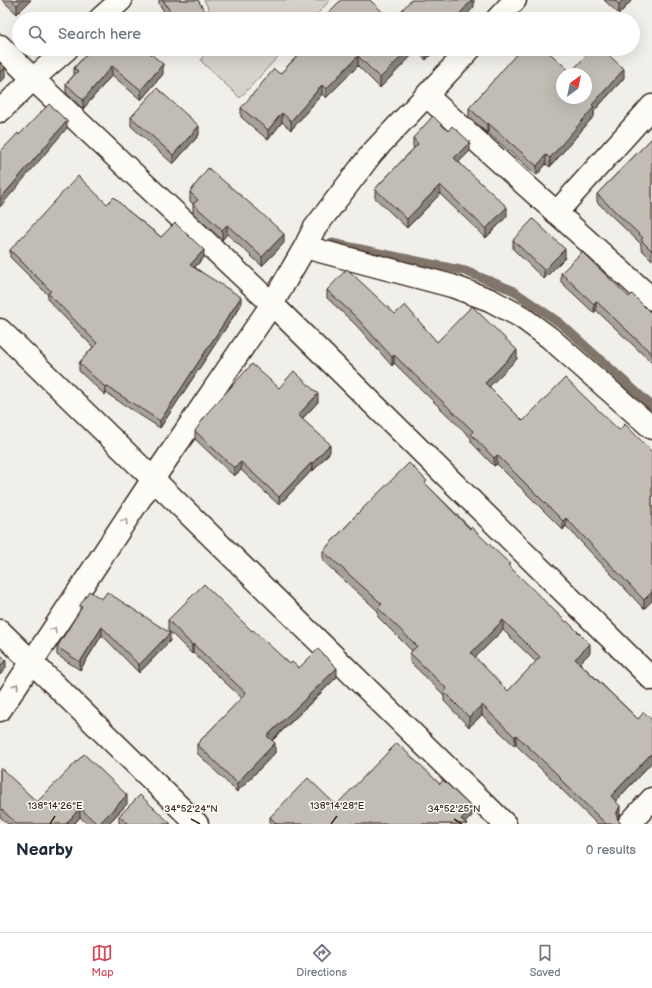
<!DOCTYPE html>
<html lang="en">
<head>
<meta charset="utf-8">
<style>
  body { margin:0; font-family:"Balsamiq Sans",sans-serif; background:#f6f6f7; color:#1f2937 }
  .compass { position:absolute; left:556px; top:68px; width:36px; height:36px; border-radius:50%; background:#fff; box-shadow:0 4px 16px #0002; rotate:33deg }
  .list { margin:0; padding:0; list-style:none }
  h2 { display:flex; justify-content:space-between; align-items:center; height:52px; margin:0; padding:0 16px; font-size:17px }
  h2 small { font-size:13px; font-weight:400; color:#747a83 }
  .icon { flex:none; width:22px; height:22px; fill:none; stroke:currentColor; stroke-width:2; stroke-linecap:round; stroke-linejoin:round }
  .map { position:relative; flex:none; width:652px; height:824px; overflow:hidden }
  .search { position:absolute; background:#fff; box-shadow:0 4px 16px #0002; left:12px; right:12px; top:12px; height:44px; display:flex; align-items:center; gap:10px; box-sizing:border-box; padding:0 14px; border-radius:22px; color:#747a83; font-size:15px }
  .sheet { height:108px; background:#fff }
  nav { display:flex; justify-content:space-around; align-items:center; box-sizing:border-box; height:56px; border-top:1px solid #e0e1e3; background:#fff; font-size:11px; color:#747a83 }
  nav a { display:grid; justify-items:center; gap:2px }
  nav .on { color:#d1495b }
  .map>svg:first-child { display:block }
</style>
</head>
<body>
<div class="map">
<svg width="652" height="824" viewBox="0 0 652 824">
  <rect width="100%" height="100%" fill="#f1efea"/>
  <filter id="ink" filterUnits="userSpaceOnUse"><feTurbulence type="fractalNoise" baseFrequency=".025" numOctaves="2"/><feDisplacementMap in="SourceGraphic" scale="8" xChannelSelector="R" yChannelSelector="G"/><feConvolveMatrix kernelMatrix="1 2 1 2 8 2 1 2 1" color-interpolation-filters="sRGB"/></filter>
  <g filter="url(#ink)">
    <path fill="#d7d2cc" stroke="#897e75" d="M204,0H330L313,19H214Z
      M206,49H285L240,98L201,61Z"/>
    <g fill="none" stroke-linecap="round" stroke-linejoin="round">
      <path stroke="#80746b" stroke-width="9" d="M332,243L465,271L512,290L560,323L652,406"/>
      <defs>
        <path id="minor" d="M100,19L121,0
          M497,19L515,0
          M0,46L33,79L272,304L652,679
          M427,96L652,299
          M0,111L33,79L67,49
          M556,213L652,106
          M305,247L452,286L490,300L520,316L550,338L652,428
          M0,330L153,479L505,824
          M0,631L197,824
          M0,710L153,479L272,304L305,247L314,229L372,153L470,49
          M629,824L652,799"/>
      </defs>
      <use href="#minor" stroke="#3b2a1e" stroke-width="25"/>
      <use href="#minor" stroke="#fdfcf7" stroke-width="22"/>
    </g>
    <path fill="#a6a29b" stroke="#3b2a1e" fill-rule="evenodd" d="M2,0H31L17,14Z
      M159,0H198L208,19H169L159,4Z
      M604,0H632L619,14Z
      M91,49L163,74L141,100L112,75L83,109L66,93V84L74,75V68Z
      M304,49H436L426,60L416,51L380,88L358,66L326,98L322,94L291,130L282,122L268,140L241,117V108L280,74Z
      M571,72L624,78L594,111V116L550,167L546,164L537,175L488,133H487L469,117V108Z
      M131,117L199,135L173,164L131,126Z
      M448,131L470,151L459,162L507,216L486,238L440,194L407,228L375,198V189L414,148L413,147V138Z
      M652,138V260L641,249V244L597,202V194Z
      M190,192L284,243L262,266L227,234L222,240L193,213V204L190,201Z
      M107,204L127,210L161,237L204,257L195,267L241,305L160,428L106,393L105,395L79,371V363L93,347L48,300V295L10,257V250Z
      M513,240L565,258L544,279L513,249Z
      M561,273L629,297L652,314V363L596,310L594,313L561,282Z
      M327,290L395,314L437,342L517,359L489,387L523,421L619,430L652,452V601L644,609L566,526L563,530L497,464L494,466L471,442V438L394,363L392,366L356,325L327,298Z
      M279,388L318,402L302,419L330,452L313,471L312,470L279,505L241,470L234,476L195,439V431Z
      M427,485L510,567L590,653L580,663L638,719L652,720V762L616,801L620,815L618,820L621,824H597L560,788V787L516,745L515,746L482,715L469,727L444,701V695L410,662V653L412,651L378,617V611L323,561V551L353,519V518ZM503,630L536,662L508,691L475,658Z
      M80,605L170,641L139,673L102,635L80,670L57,655V647L80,612Z
      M168,620L252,631L290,664L299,668L337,677L272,741L275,753L237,792L197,753V744L242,698L193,653L192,654L168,630Z
      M0,769L37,802L127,804L108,824H87L80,817L74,824H8L0,817Z
      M336,805L472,816L465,823L467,824H270V817Z
      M119,816L171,824H119Z"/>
    <path fill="#87847e" stroke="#3b2a1e" d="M22,0H31L17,14V5Z
      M472,0H474V7L463,19H455Z
      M623,0H632L619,14V4Z
      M208,16V19H203Z
      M409,49H416V51L380,88V78Z
      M427,49H436L426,60V51Z
      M358,56V66L326,98V89Z
      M163,64V74L141,100V90Z
      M112,66V75L83,109V100Z
      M5,68V78L0,82V72Z
      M624,69V78L594,111V116L550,167V158L592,105Z
      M322,85V94L291,130V121Z
      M282,113V122L268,140V130Z
      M67,121V128L0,207V199Z
      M488,123V133H487V124Z
      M199,126V135L173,164V155Z
      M470,142V151L454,167V158Z
      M546,155V164L537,175V166Z
      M440,185V194L407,228V219Z
      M507,207V216L486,238V229Z
      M227,225V234L222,240V230Z
      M284,234V243L262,266V257Z
      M565,249V258L544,279V270Z
      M204,250V257L190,272V265Z
      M241,297V305L160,428V421Z
      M596,301V310L594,313V304Z
      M517,350V359L485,391V383Z
      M394,355V363L392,366V357Z
      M106,386V393L105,395V387Z
      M318,394V402L298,423V415Z
      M330,444V452L313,471V463Z
      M497,455V464L494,466V458Z
      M241,462V470L234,476V468Z
      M312,462V470L279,505V497Z
      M566,518V526L563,530V521Z
      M652,592V601L644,609V600Z
      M503,620V630L471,662V653Z
      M102,627V635L80,670V662Z
      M170,633V641L139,673V665Z
      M193,644V653L192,654V645Z
      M590,644V653L575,668V659Z
      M6,660V668L0,675V666Z
      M337,668V677L267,745V736Z
      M482,705V715L469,727V717Z
      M516,735V745L515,746V737Z
      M275,743V753L237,792V783Z
      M652,753V762L611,806V796Z
      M127,795V804L108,824H99Z
      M620,806V815L617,822V812Z
      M80,808V817L74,824H66Z
      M472,808V816L464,824L461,819Z"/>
    <path fill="#c1bcb4" stroke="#3b2a1e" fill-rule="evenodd" d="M12,0H22L17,5Z
      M163,0H198L208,16L203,19H175Z
      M341,0H370L390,19H324L323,18Z
      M411,0H472L455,19H394Z
      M614,0H623L619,4Z
      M91,49H145L163,64L141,90L112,66L83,100L66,84L78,71L74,68Z
      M304,49H409L380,78L358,56L326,89L322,85L291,121L282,113L268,130L241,108L274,69L280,74Z
      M521,49H545L571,72L592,49H602L624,69L592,105L594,107L550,158L546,155L537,166L488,123L487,124L469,108ZM562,74H586V98H562Z
      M0,63L5,68L0,72Z
      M157,88L199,126L173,155L131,117Z
      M49,104L67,121L0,199V152L18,133L19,135Z
      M433,116L448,131L452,126L470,142L454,158L507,207L486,229L440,185L407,219L375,189L418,144L413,138Z
      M652,138V251L641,240L643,238L597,194Z
      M208,168L258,210L284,234L262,257L227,225L222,230L193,204L198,200L190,192Z
      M78,176L107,204L114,197L127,210L161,237L175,223L204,250L190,265L241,297L160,421L106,386L105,387L79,363L97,343L48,293L51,291L10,250Z
      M533,219L565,249L544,270L513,240Z
      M582,252L629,297L632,294L652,314V354L596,301L594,304L561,273Z
      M347,269L395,314L405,305L437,342L472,306L517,350L485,383L523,421L565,378L619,430L625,424L652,452V592L644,600L566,518L563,521L497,455L494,458L471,434L473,431L394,355L392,357L356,317L327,290Z
      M252,364L279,388L294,371L318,394L298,415L330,444L313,463L312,462L279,497L241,462L234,468L195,431L208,412Z
      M409,463L427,481L425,483L470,529L471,527L510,564L508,565L566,622L567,621L590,644L575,659L638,719L644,712L652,720V753L611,796L620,806L617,812V818L621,824H606L560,779L561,778L516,735L515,737L482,705L469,717L444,692L447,689L410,653L417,646L378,608L382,604L323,551L353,519V518ZM503,620L540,657L508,691L471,653Z
      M204,584L252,631L253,630L290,664L292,662L299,668L318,649L337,668L267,736L275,743L237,783L197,744L246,693L193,644L192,645L168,620Z
      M89,591L102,599L107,592L170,633L139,665L102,627L80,662L57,647L82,607L80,605Z
      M0,654L6,660L0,666Z
      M397,743L440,784L443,780L472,808L461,819L467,824H277L270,817L308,778L336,805Z
      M84,754L127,795L99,824H97L80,808L66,824H17L0,808V769L1,768L37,802Z
      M140,795L171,824H128L119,816Z"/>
    <defs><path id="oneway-chevron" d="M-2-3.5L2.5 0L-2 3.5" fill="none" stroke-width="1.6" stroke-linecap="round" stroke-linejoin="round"/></defs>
    <g stroke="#9c938a">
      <use href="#oneway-chevron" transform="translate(125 521) rotate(-57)"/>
      <use href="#oneway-chevron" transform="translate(54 630) rotate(-57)"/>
      <use href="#oneway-chevron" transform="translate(16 686) rotate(-56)"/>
    </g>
  </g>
  <path fill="none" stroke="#3b2a1e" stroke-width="1.5" d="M191,819L200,824M454,819L462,824M50,824L55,816M331,824L337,816"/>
  <g font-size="10" text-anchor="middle" fill="#3b2a1e" stroke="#fdfcf7" stroke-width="3" stroke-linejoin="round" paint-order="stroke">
    <text x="55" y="809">138°14'26"E</text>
    <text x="337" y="809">138°14'28"E</text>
    <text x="191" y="812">34°52'24"N</text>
    <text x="454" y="812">34°52'25"N</text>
  </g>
</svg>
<svg class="compass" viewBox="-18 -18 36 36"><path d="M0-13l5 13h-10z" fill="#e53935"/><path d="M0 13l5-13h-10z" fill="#747a83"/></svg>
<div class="search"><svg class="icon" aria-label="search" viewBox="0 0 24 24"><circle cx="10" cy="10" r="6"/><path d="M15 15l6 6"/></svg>Search here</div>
</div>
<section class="sheet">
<h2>Nearby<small>0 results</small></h2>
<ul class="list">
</ul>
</section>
<nav>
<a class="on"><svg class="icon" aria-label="map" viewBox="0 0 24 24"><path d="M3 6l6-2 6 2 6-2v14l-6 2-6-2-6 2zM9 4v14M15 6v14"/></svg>Map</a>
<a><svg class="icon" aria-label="directions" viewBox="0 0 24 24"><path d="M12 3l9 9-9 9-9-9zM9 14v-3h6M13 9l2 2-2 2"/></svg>Directions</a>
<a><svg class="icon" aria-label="saved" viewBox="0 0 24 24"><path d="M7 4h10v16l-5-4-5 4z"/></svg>Saved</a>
</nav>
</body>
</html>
